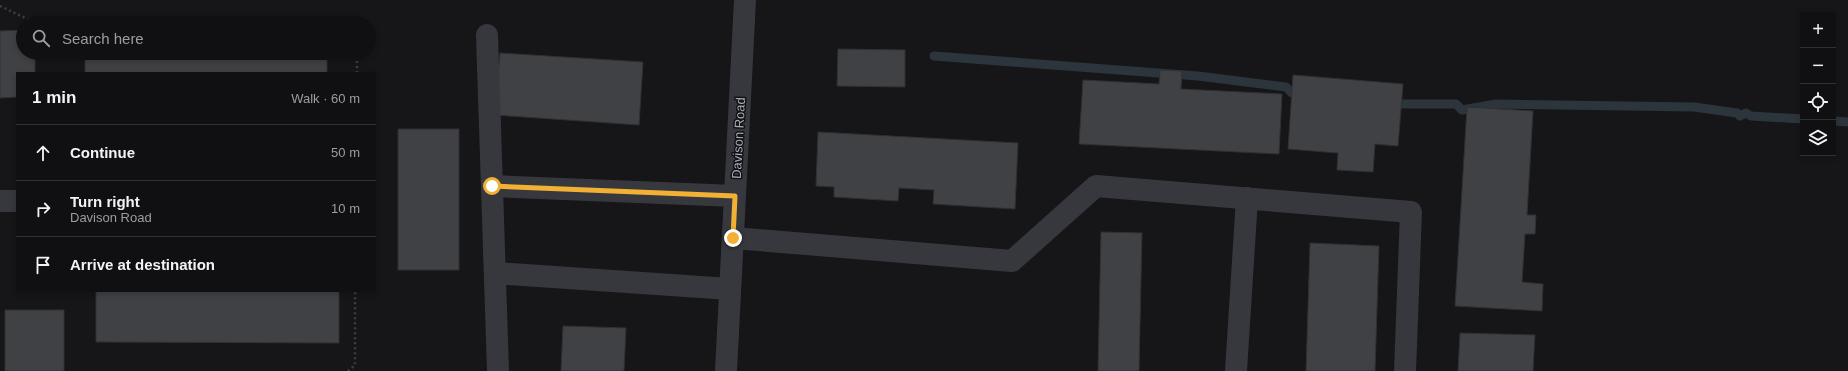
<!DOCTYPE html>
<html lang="en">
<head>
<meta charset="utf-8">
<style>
  body { margin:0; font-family:Arial,sans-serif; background:#19191b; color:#f1f3f6 }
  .controls { position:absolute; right:12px; top:12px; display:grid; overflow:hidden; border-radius:0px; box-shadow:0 2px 6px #0003 }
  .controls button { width:36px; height:36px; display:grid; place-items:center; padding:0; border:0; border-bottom:1px solid #303032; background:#101012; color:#f1f3f6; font:20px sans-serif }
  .stop { position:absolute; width:12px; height:12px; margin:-9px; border:3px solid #f2b134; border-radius:50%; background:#fff }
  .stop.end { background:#f2b134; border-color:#fff; box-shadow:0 1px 4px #0008 }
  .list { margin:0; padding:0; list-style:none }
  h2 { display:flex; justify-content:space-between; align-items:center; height:52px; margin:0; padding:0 16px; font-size:17px }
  h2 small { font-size:13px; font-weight:400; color:#9c9d9f }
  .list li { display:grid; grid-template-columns:26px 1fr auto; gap:12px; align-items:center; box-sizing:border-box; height:56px; padding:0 16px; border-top:1px solid #303032 }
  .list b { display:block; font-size:15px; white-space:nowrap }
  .list p { margin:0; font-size:13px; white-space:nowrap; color:#9c9d9f }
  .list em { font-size:13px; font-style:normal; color:#9c9d9f }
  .icon { flex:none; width:22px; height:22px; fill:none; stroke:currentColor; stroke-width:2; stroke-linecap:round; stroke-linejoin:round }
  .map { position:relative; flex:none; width:1848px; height:371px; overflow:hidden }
  .search { position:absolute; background:#101012; box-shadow:0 2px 6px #0003; left:16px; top:16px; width:360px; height:44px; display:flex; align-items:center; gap:10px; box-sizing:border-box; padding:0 14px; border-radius:22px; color:#9c9d9f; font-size:15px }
  .panel { position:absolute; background:#101012; box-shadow:0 2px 6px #0003; left:16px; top:72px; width:360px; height:220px; border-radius:0px }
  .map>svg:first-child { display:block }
</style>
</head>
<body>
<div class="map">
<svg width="1848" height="371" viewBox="0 0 1848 371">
  <rect width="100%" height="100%" fill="#161618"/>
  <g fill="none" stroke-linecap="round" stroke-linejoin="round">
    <path stroke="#2c353c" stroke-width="9" d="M934,56L1198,76L1286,87L1292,93L1303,95
      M1390,104H1456L1462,110L1496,104L1694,107L1737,113L1740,116L1746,113L1751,116L1803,119
      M1833,121L1848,122"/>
  </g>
  <path fill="#404145" stroke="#303034" d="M23,30V53H35V73H17V97L0,98V31Z
    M838,49L905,50V87L837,86Z
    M500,53L643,62L639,125L495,115Z
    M85,56L327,58V73H85Z
    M1160,70L1182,71L1181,89L1282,94L1279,154L1079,144L1083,80L1159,84Z
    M1293,75L1403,84L1398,146L1375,144L1373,172L1337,170L1338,153L1288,149Z
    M1467,107L1533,111L1527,215H1536L1535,234H1525L1522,282L1543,284L1542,311L1455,306Z
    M398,129H459V270H398Z
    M818,132L1018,143L1015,209L933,204L934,190L899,188L898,201L834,197V187L816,186Z
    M1101,232L1142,233L1139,371H1098Z
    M1310,243L1379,246L1375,371H1306Z
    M96,291H339V343L96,342Z
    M5,310H64V371H5Z
    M563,326L626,328L624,371H561Z
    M1460,333L1535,335L1533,371H1458Z"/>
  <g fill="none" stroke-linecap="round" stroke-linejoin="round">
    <path stroke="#3d3f44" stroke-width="2.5" stroke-dasharray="2 3" stroke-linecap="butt" d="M0,6L36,23
      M357,73V53
      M348,371L355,365V291"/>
    <path stroke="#37383d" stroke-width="22" d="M487,35L498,371
      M492,186L735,196
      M0,201H17
      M733,238L1012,261L1096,186L1411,212L1405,371
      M495,273L730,289
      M726,371L745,0
      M1236,371L1247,198"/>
  </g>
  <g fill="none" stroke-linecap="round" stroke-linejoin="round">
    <path stroke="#f2b134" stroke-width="5" d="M492,186L735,196L733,238"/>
  </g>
  <g text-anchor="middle" stroke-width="3" stroke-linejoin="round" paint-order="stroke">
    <g font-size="13" fill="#a8adb8" stroke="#111113">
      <text transform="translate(738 138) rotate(-87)" y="5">Davison Road</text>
    </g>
  </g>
</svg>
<div class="controls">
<button>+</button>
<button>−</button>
<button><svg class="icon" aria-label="locate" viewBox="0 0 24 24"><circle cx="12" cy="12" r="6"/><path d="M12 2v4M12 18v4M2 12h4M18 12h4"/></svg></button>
<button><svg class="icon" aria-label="layers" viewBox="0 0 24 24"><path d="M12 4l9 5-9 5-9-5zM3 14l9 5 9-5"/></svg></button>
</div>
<div class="stop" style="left:492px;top:186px"></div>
<div class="stop end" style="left:733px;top:238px"></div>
<div class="search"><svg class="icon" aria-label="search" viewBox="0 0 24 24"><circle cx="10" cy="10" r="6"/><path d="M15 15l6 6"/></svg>Search here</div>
<section class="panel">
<h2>1 min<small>Walk · 60 m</small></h2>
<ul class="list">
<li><svg class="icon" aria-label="ahead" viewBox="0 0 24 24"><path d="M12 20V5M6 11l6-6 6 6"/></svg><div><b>Continue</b></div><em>50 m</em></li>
<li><svg class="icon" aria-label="right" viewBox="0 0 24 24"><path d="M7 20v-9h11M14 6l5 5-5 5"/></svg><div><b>Turn right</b><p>Davison Road</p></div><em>10 m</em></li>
<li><svg class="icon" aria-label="arrive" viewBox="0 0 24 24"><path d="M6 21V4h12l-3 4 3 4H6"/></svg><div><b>Arrive at destination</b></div></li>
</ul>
</section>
</div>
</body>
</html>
